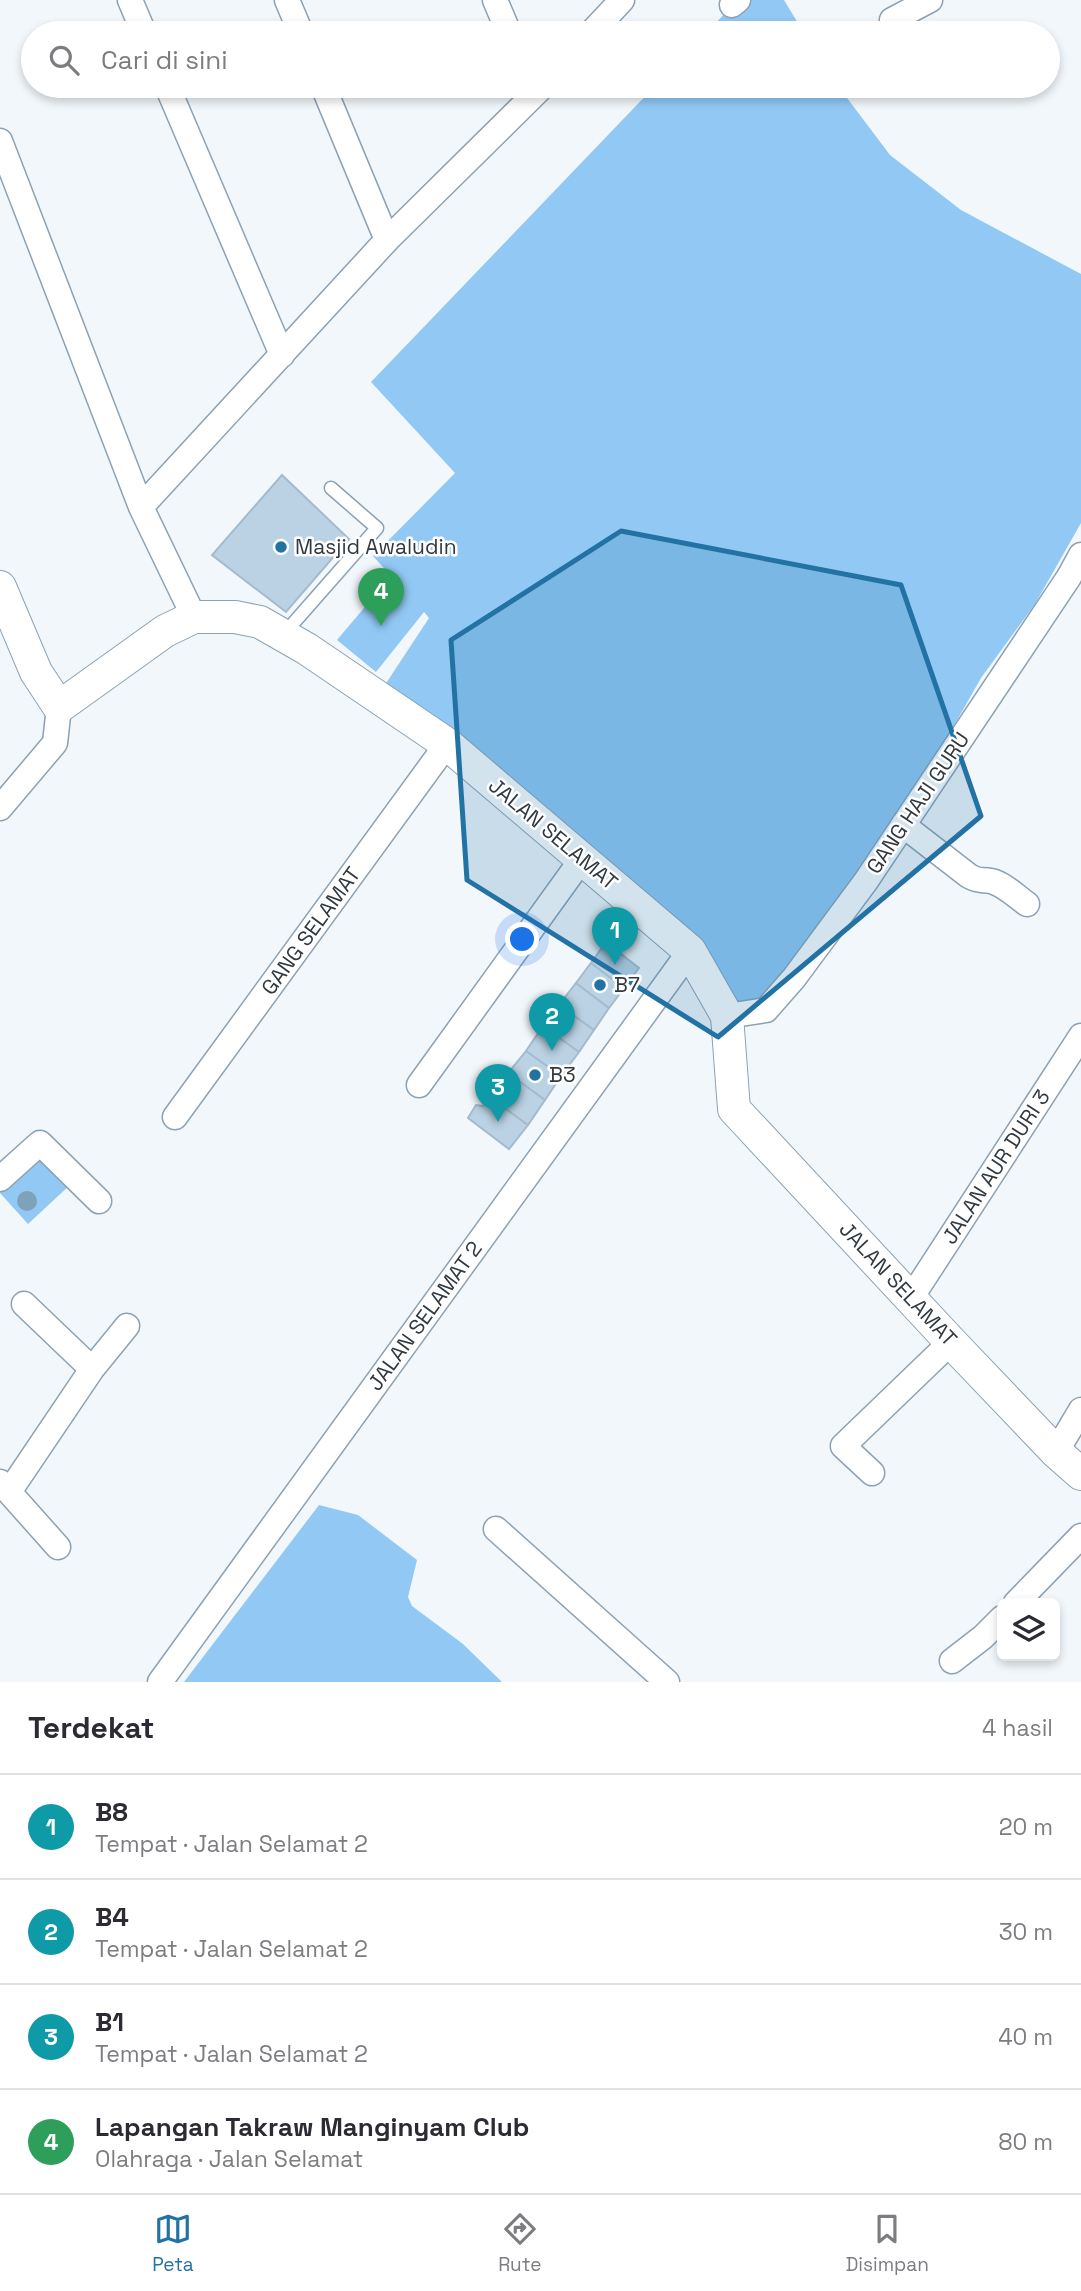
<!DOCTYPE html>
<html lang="id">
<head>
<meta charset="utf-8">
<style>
  body { margin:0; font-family:"Space Grotesk",sans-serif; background:#f7f7f7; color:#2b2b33 }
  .controls { position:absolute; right:21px; bottom:21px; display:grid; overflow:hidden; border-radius:10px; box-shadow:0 4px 10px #0003 }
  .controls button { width:63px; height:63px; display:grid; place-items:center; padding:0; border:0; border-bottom:2px solid #e1e1e2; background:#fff; color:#2b2b33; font:35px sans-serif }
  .you { position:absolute; left:523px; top:940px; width:24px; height:24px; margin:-18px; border:5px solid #fff; border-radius:50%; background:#1a73e8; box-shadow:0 0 0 10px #1a73e833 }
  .badge { display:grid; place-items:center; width:46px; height:46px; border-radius:50%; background:#2372a4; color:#fff; font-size:23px; font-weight:700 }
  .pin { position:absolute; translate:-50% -58px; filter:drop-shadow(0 2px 4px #0008) }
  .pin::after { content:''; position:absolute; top:37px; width:24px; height:21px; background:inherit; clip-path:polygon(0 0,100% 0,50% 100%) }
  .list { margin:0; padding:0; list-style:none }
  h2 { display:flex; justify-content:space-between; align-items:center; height:91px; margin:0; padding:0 28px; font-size:30px }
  h2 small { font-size:23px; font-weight:400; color:#7c7c81 }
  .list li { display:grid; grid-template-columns:46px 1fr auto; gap:21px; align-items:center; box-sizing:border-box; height:105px; padding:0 28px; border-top:2px solid #e1e1e2 }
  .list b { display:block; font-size:26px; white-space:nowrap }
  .list p { margin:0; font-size:23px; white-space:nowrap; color:#7c7c81 }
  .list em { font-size:23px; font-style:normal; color:#7c7c81 }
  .icon { flex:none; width:38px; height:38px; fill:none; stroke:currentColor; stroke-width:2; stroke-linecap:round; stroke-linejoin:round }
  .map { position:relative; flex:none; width:1081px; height:1682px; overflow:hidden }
  .search { position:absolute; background:#fff; box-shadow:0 4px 10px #0003; left:21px; right:21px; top:21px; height:77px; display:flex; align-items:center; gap:18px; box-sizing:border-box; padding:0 24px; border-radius:38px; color:#7c7c81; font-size:26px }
  .sheet { height:511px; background:#fff }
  nav { display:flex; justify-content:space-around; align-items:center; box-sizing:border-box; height:98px; border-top:2px solid #e1e1e2; background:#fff; font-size:19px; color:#7c7c81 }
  nav a { display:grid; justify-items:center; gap:4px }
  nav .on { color:#2372a4 }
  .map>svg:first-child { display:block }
</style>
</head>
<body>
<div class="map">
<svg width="1081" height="1682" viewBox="0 0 1081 1682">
  <rect width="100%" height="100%" fill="#f2f7fb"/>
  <path fill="#91c9f4" d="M738,0H784L804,33H706Z
    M655,86H838L890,155L961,210L1081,274V523L1035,604L981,678L866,881L766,1010L727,1016L689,951L377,697L429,618L424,612L376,672L337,640L391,576L373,556L455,473L371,382Z
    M34,1154L71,1184L28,1224L0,1193V1186Z
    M319,1505L358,1515L417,1560L408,1597L412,1606L463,1644L502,1682H184Z"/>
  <path fill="#bbd2e4" stroke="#a4bbcd" stroke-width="2" d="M282,475L349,539L286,612L212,555Z
    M606,942L639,968L624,988L591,963Z
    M591,963L624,988L609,1008L576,983Z
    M576,983L609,1008L594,1030L559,1005Z
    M559,1005L594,1030L579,1052L543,1026Z
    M543,1026L579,1052L561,1076L526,1051Z
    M526,1051L561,1076L545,1100L508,1073Z
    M508,1073L545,1100L528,1125L491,1098Z
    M491,1098L528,1125L509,1149L468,1118L476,1105L483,1106Z"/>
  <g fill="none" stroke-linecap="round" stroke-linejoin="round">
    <defs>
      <path id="service" d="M283,635L377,528L331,488"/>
      <path id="minor" d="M130,0L144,33
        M287,0L301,33
        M495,0L509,33
        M732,5L738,0
        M892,20L930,0
        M591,33L622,0
        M167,86L282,355
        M323,86L387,240
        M0,141L141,507L194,617
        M141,507L387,240L543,86
        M0,808L55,743L59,707
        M903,825L969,876C980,882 980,879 991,881C1004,884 1017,897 1027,904
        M727,1016L766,1010L794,978L866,881L1069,577L1081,555
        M419,1085L582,859
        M175,1117L447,744
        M0,1179L40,1143L99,1201
        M911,1298L1081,1036
        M24,1304L92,1369
        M1056,1452L1081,1410
        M872,1473L843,1446L951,1342
        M0,1482L58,1547
        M9,1492L92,1369L127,1326
        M496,1529L667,1682
        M1016,1603L1081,1536
        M952,1661L983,1637L1002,1618
        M160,1682L690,951"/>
      <path id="tertiary" d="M0,587L36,672L59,707L165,631L194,617H235L260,622L307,649L447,744L690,951L727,1016L734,1109L951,1342L1056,1452L1081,1474"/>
    </defs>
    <use href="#service" stroke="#8ca2b4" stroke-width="15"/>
    <use href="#minor" stroke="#8ca2b4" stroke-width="27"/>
    <use href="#tertiary" stroke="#8ca2b4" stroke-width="34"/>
    <use href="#service" stroke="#fff" stroke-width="12"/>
    <use href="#minor" stroke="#fff" stroke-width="24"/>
    <use href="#tertiary" stroke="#fff" stroke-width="32"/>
  </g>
  <circle fill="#7ea2ba" cx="27" cy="1201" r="10"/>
  <path fill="#2372a4" fill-opacity="0.2" stroke="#2372a4" stroke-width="5" stroke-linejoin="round" d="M621,531L901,585L981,816L718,1037L467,880L451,640Z"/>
  <g fill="#2372a4" stroke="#fff" stroke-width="2.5">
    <circle cx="281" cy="547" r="7"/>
    <circle cx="600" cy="985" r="7"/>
    <circle cx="535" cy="1075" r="7"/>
  </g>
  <g text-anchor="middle" stroke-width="5" stroke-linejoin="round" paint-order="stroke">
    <g font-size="21" fill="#303940" stroke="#fff" text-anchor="start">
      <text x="295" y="554">Masjid Awaludin</text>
      <text x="614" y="992">B7</text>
      <text x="549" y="1082">B3</text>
    </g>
    <g font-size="21" fill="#303940" stroke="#fff">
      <text transform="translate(918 803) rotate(-56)" y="7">GANG HAJI GURU</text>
      <text transform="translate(553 834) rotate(40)" y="7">JALAN SELAMAT</text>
      <text transform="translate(311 931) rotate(-54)" y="7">GANG SELAMAT</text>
      <text transform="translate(996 1167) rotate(-57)" y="7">JALAN AUR DURI 3</text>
      <text transform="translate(898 1284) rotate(47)" y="7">JALAN SELAMAT</text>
      <text transform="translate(425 1316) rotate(-54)" y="7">JALAN SELAMAT 2</text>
    </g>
  </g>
</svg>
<div class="controls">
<button><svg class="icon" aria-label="layers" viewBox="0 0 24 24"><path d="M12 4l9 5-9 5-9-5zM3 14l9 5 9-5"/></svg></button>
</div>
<div class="you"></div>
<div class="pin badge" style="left:615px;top:965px;background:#0f9aa8">1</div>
<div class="pin badge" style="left:552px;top:1051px;background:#0f9aa8">2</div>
<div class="pin badge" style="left:498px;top:1122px;background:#0f9aa8">3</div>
<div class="pin badge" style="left:381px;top:626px;background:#2e9e5b">4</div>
<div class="search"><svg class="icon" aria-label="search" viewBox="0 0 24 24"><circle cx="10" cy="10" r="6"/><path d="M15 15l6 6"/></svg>Cari di sini</div>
</div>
<section class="sheet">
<h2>Terdekat<small>4 hasil</small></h2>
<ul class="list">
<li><span class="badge" style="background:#0f9aa8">1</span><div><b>B8</b><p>Tempat · Jalan Selamat 2</p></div><em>20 m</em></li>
<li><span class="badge" style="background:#0f9aa8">2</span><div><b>B4</b><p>Tempat · Jalan Selamat 2</p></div><em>30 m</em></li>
<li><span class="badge" style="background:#0f9aa8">3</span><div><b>B1</b><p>Tempat · Jalan Selamat 2</p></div><em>40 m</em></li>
<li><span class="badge" style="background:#2e9e5b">4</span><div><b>Lapangan Takraw Manginyam Club</b><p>Olahraga · Jalan Selamat</p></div><em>80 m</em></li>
</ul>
</section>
<nav>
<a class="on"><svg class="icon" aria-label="map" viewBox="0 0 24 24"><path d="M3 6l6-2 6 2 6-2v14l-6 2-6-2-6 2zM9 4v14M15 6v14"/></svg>Peta</a>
<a><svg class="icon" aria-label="directions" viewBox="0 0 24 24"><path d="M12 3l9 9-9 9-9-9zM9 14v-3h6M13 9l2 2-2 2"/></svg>Rute</a>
<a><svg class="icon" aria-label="saved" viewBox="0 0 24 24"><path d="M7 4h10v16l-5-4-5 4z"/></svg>Disimpan</a>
</nav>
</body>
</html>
